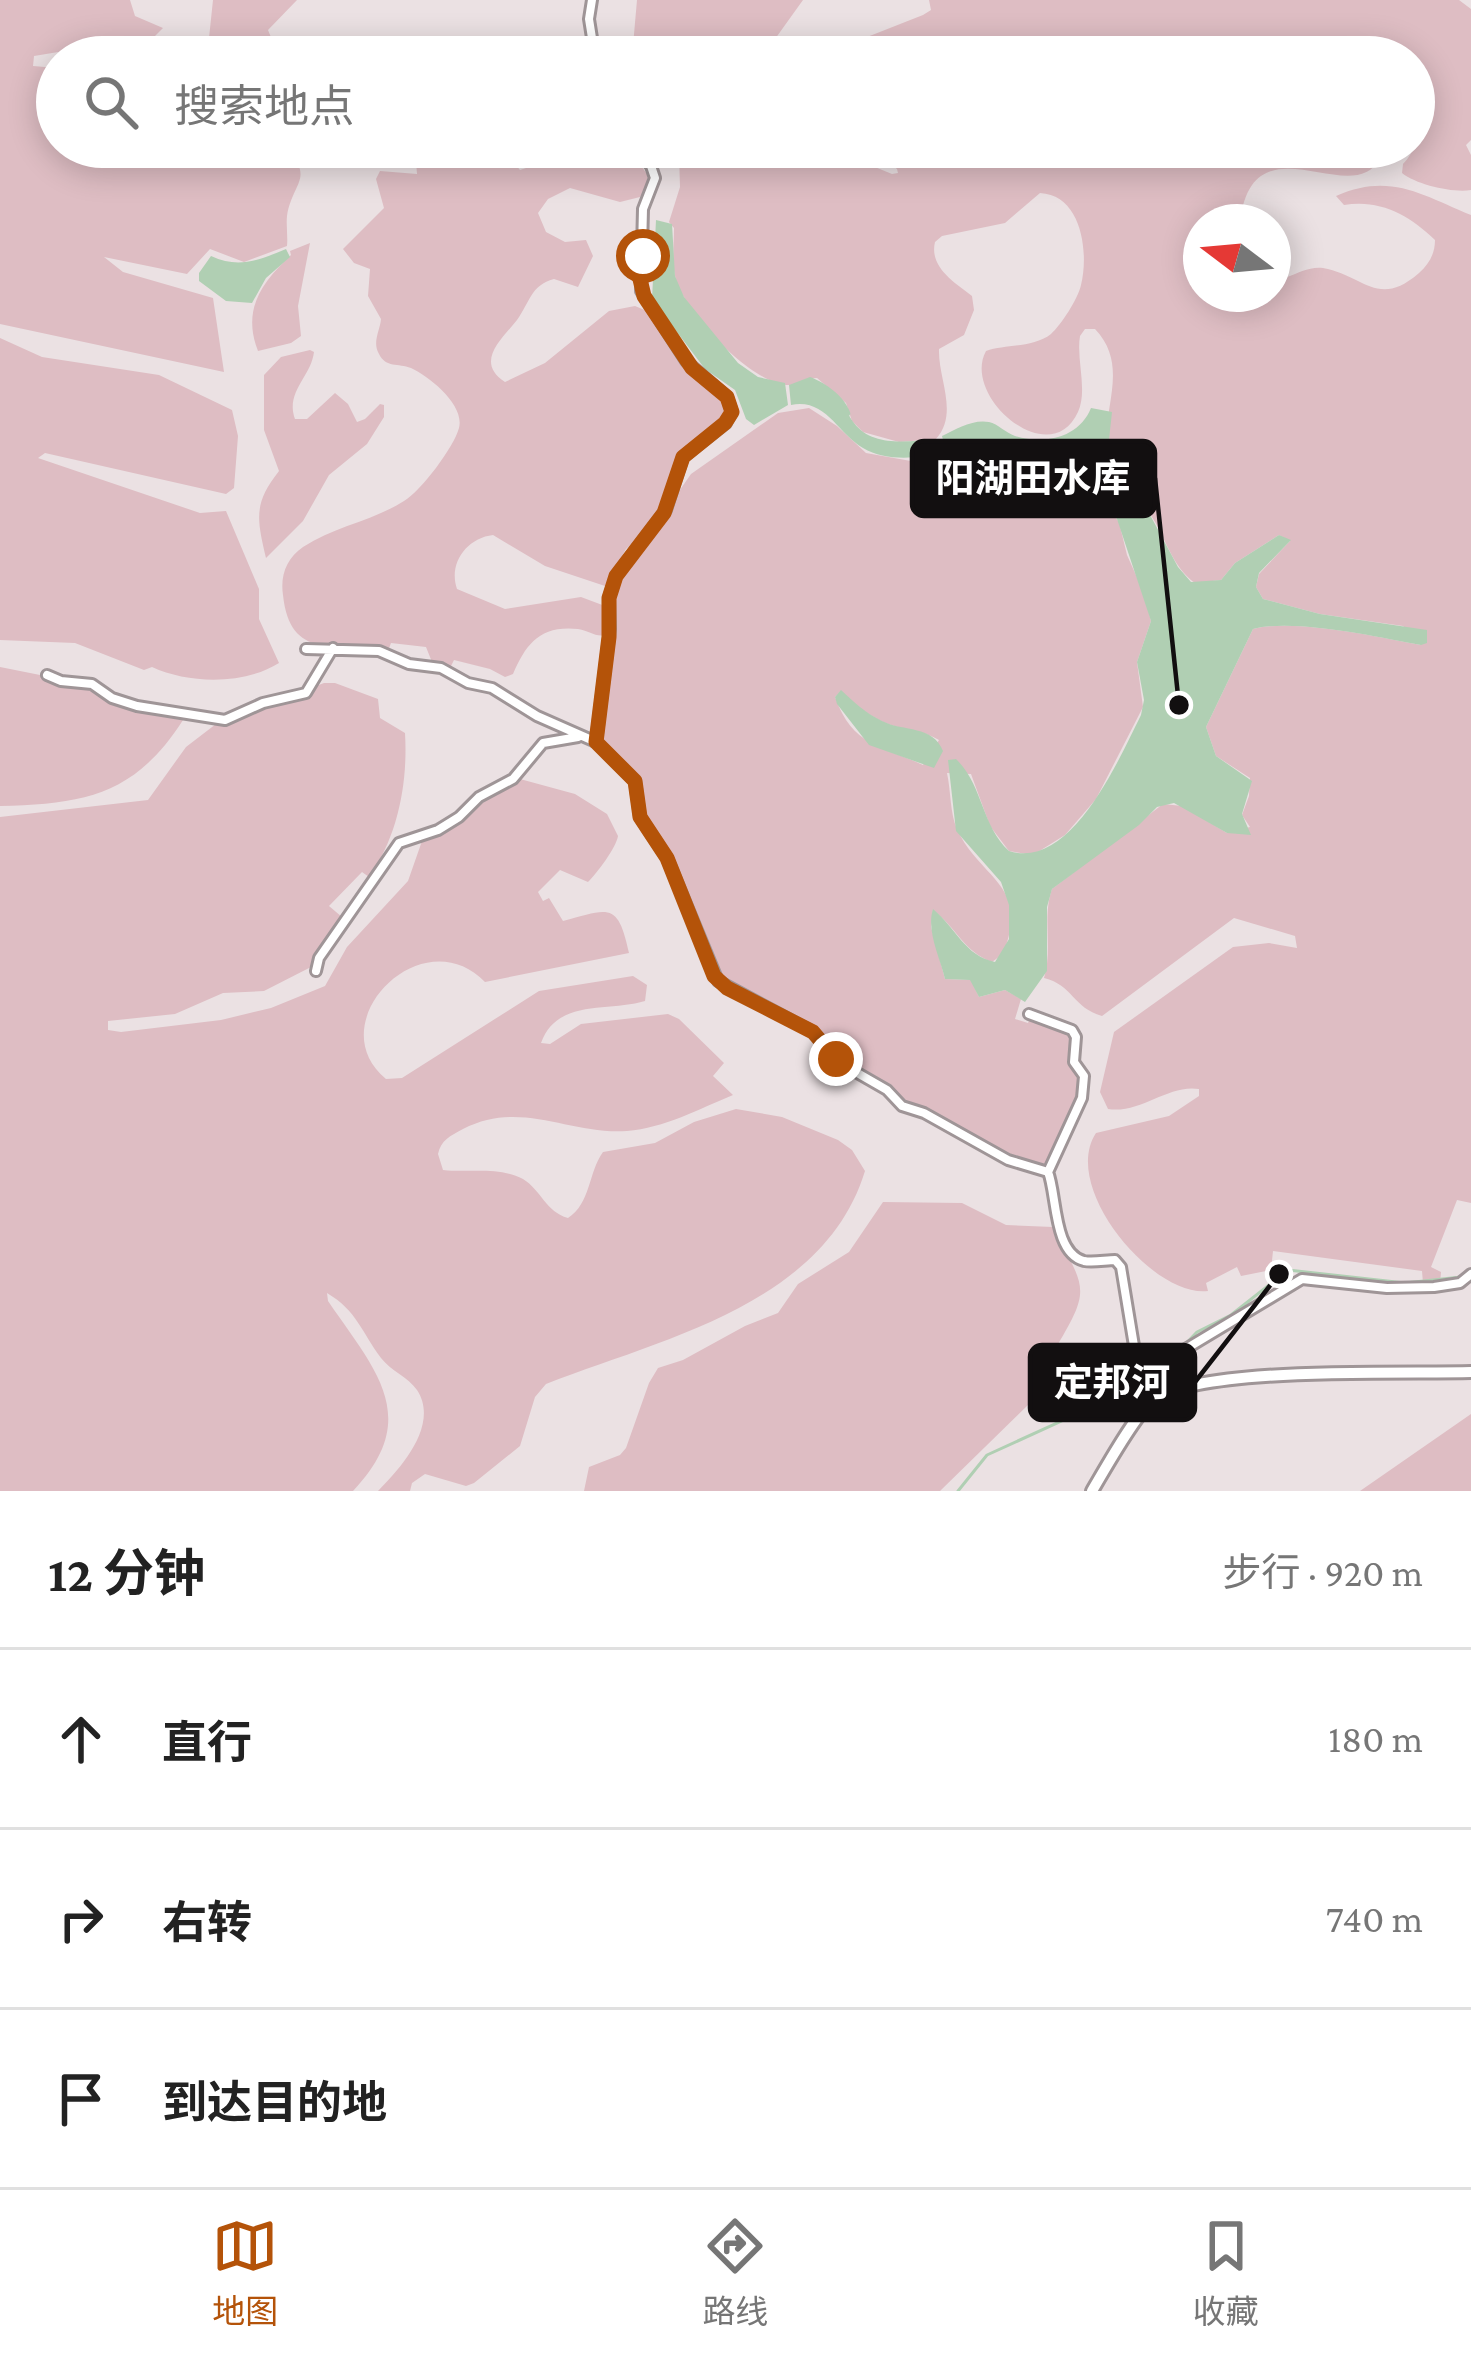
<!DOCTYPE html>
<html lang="zh">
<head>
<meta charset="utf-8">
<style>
  body { margin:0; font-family:"Crimson Pro","Noto Sans SC",serif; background:#f2f2f2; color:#222 }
  .compass { position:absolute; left:1183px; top:204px; width:108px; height:108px; border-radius:50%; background:#fff; box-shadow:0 6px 30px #0003; rotate:286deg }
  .stop { position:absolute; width:36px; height:36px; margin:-27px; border:9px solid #b45309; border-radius:50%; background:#fff }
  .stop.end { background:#b45309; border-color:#fff; box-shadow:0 3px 12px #0008 }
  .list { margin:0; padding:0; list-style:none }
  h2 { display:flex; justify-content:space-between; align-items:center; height:156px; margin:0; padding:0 48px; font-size:51px }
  h2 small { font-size:39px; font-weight:400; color:#767676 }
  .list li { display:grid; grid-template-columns:78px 1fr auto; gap:36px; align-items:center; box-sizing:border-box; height:180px; padding:0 48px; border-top:3px solid #e0e0e0 }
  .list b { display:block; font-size:45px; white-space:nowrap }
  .list em { font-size:39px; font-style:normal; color:#767676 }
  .icon { flex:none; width:66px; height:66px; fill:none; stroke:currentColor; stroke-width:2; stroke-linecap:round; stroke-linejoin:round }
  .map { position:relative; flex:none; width:1471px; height:1491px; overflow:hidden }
  .search { position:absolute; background:#fff; box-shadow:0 6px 30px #0003; left:36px; right:36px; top:36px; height:132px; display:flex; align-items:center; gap:30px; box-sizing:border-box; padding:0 42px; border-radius:66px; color:#767676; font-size:45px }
  .sheet { height:696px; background:#fff }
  nav { display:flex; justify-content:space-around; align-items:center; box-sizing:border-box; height:168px; border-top:3px solid #e0e0e0; background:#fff; font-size:33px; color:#767676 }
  nav a { display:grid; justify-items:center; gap:6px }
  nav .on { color:#b45309 }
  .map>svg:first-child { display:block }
</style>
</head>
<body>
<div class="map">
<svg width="1471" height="1491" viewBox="0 0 1471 1491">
  <rect width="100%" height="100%" fill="#ebe1e3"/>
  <path fill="#debdc3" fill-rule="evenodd" d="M0,0H130L135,16L163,28L155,36L34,56L33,66L57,68V147H283C317,177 292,182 287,216C286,226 288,236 287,246L244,262L210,249L187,274L104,257L123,272L213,298L224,372L0,324Z
    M213,0H297L268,30L279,57H207Z
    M637,0H803L770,46L754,57H632Z
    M929,0H1459L1471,9V140L1466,145L1471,155V190C1453,193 1417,185 1402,173L1403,164C1428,140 1414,90 1414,57L1381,53L1365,57H799L839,38L862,39L923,15L931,10Z
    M422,147H518L510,158L520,170L590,147H628L651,180L640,197L620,202L570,188L548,199L538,213L546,232L565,242L586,240L593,256L578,287L554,279C531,285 530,302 517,320C502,339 474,362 505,382L545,363L609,311L635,306L647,311L686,368L727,405L718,424L682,453L665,505L652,526L626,549L605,586L545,566L493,535C467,538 448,563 457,589L505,609L581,597L605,606L606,635C594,637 590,631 578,629C540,625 526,644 513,674L505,677L490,669L454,660L450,668L432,662L426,647L391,643L388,651C335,643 290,661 283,595C280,575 287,558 303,547C335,526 373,521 404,501C421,491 454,447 459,428C465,405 430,377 411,368C398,363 386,368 379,354C372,342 380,331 381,319L368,296L370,269L354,263L343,249L384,208L376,179L380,171L417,174L416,161Z
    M826,147L892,174L898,173L897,169L870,147H1377L1380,158C1353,212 1253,115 1240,222H1201V294H1273V264L1287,277C1298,273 1311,266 1323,268C1363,275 1378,309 1419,273C1429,264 1435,254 1435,240C1409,215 1380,199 1344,205L1336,196C1390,172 1422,195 1471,215V1203L1457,1200L1431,1267L1441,1272L1440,1284L1423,1283L1422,1271L1273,1251L1271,1270L1241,1276L1237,1267L1206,1283L1208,1291C1153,1298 1060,1187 1096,1133L1169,1116L1199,1096V1089C1168,1084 1141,1114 1108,1109L1100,1092L1114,1032L1233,947L1269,943L1297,948L1295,936L1234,918L1102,1016C1073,1008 1073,985 1044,978C1053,949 1042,917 1052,889L1163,804L1182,806L1227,833L1250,827L1242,815L1249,796L1250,778L1216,756L1206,727L1253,629C1293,618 1379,637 1421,645L1403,626L1320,614L1263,599L1256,587L1259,574L1290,541L1279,535L1235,563L1221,580L1195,583C1171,566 1166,537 1150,514C1138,497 1116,483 1110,463C1095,417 1134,370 1095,329H1085L1080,336C1076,360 1088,390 1078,412C1050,473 961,396 986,351C1006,344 1033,348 1051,334C1061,325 1078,299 1081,285C1089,253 1082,195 1040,193L1005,223L942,236L935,242C929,267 954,282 972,296L974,310L964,335L939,349C938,379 959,413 936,439L899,442L863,432L852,421L846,403L817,378C806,378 800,384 790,385C752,386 682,310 675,276C672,261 674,243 674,228L669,222L680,187L679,154L691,148L715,152L742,149L778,160Z
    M310,243L298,306L301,336L291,343L258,351C242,310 261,283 291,255L290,251Z
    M0,338L42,357L159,375L232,410L238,436L234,488L226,494L45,453L38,458L200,513L226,511L259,589V619L279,663C244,685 189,684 152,667L144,670L75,643L0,640Z
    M310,350L314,352C311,377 285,392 295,419H307L335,393L348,404L357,422L365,419L380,404L384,405V417L367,444L329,475L303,521L266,558C257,519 253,504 279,471L264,430V375L281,357Z
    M809,408L837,426L866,453L922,463L976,449L1089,492L1101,500L1119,522L1127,555L1144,593L1151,621L1137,662L1143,707L1096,799L1065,835L1033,855L1009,851L990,826L971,774L947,773C951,791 950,814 957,829C980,880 1031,883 1003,954L992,962C964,952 956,927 933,910L931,927L945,979L971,980L979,997L1005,990L1021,999L1015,1019L1028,1023L1031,1016L1063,1025L1072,1036V1067L1080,1084L1078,1097L1048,1166L1010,1156L926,1109L905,1102L890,1086L843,1060L816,1028L722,978L672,856L644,815L640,778L602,744L612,594L617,580L691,474L778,413ZM841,691C856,706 871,718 891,725C907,730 924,731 939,740L923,765C882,746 853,747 835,697Z
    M0,667L85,684L115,703L183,720C135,795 85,804 0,806Z
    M324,683H335L378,699L380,718L405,733C408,783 398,836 369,877L362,872L329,906L342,917L311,967L264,991L223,993L175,1014L108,1021V1030L121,1032L221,1020L271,1008L325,986L347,947L408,881L422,841L455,825L486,796L520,779L575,794L607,814L618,836C616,848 597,873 588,882L560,870L538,892L543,901L549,898L563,921C610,908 618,902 629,953L485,982C422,917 318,1023 386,1079L402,1078L539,991L633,976L647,985L645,1001C610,1012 557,998 541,1043L550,1044L581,1024L668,1014L679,1019L724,1063L713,1076L733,1095C699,1109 664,1128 627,1131C569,1135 521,1099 463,1129C450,1136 441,1140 438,1154L443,1170C469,1173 498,1166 523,1179C541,1190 546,1212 568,1218C591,1203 588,1173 603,1152L655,1143L694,1122L736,1109L782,1117L838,1140L852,1150L865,1171C824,1305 661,1339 546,1384L535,1397L520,1446L474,1483L466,1486L425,1474L412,1483L410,1491H378C400,1469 440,1425 417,1390C408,1377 391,1371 381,1358C361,1331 357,1311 327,1293L328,1301C375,1370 423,1417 353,1491H0V817L148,800L186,747L216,724Z
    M883,1202L962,1203L1006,1225L1053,1227C1086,1291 1092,1287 1054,1351L1043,1348L1029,1404L940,1491H584L589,1467L620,1455L626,1448L649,1383L658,1368L683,1360L745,1326L778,1313L798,1284L849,1252Z
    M1471,1414V1491H1360Z"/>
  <path fill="#b0cfb3" d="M656,220L672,224L675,276L684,297L738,363L758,377L785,383L788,405L754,425L746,419L735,390L705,369L652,299Z
    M286,249L290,257L266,278L252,303L226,301L199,281V273L211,256C239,269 259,260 286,249Z
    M810,377C822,381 841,394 847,406C856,422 843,408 854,423C873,448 910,441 936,439L939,453C916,459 885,461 863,448C837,433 826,398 791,405L789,385Z
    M1091,408L1112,412L1108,449L1112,468L1149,513L1178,567L1191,582L1221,580L1235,563L1279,535L1291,540L1259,573L1256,587L1263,599L1320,614L1427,630V643L1421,645C1378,637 1293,618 1253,629L1206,727L1216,756L1252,781L1242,814L1251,835L1227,833L1174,803L1157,807L1139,825L1052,889L1047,907V971L1025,1002L1005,990L979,997L970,980L945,979C940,957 926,931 933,909C956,928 965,956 995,962L1009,939V905L1001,882L956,831L948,760L956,759C983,785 981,825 1009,851C1071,871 1119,759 1141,715L1144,700L1137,662L1151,621L1117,519L1089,492L984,451L946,452L942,436C956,429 973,419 989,422C998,424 1006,433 1015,436C1044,445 1079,438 1091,408Z
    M841,690C854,702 865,713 882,721C904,732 933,725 943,751L934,768L869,745L837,704L835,697Z"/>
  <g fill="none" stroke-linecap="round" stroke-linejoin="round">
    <path stroke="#b0cfb3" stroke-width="3" d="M1149,1382L1197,1332L1231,1315L1288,1270L1405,1283L1461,1277
      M958,1491L987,1455L1101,1403L1116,1392"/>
    <defs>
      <path id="minor" d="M592,0L589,19L595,57
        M306,649L379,651L409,664L441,668L468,683L492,688L537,716L596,742L635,781L640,817L667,858L718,981L813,1032L840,1063L887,1090L902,1106L924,1113L1008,1160L1048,1172C1057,1194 1053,1253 1084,1261C1093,1263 1106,1260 1115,1260L1121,1267L1138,1370L1152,1400
        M47,675L61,681L92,684L112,698L137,706L225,720L263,703L306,693L333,648
        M596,742L610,629L609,598L616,576L666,510L683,457L726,423L732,412L727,397L686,361L641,291L643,209L655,178L651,166L635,147
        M316,971L319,958L399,843L438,830L459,817L479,797L513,779L543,743L578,737
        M1029,1014L1072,1030L1076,1037L1074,1062L1084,1076L1082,1098L1048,1172
        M1148,1391L1179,1353L1302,1279L1387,1288L1434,1287L1460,1283L1471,1274"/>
      <path id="tertiary" d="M1092,1491C1104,1471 1138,1409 1155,1399C1204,1366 1404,1374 1471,1372"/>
    </defs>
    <use href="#minor" stroke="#9f9597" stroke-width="14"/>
    <use href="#tertiary" stroke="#9f9597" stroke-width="16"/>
    <use href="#minor" stroke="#fff" stroke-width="8"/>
    <use href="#tertiary" stroke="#fff" stroke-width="10"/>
  </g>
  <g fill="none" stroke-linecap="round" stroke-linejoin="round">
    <path stroke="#b45309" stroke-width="15" d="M643,256L639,275L644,296L692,368L727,397L732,412L725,423L683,457L664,513L616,576L609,598V637L596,742L635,781L640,817L667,858L714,976L727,988L813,1032L836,1059"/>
  </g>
  <path fill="none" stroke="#120f10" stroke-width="4.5" d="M1179 705L1155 478M1279 1274L1195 1382"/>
  <g fill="#120f10" stroke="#fff" stroke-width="4.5">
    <circle cx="1179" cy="705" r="12"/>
    <circle cx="1279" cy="1274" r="12"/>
  </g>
  <g fill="#120f10" stroke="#120f10" stroke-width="4.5">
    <rect x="912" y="441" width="243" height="75" rx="12"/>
    <rect x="1030" y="1345" width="165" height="75" rx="12"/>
  </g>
  <g font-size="39" text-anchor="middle" font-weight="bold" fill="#fff">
    <text x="1033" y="492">阳湖田水库</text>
    <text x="1112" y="1396">定邦河</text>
  </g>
</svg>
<svg class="compass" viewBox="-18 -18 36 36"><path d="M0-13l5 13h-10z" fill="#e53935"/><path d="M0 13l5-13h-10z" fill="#767676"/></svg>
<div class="stop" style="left:643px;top:256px"></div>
<div class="stop end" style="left:836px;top:1059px"></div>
<div class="search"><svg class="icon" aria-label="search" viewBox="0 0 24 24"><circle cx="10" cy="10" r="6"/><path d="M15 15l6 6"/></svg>搜索地点</div>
</div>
<section class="sheet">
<h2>12 分钟<small>步行 · 920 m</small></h2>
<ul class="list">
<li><svg class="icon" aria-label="ahead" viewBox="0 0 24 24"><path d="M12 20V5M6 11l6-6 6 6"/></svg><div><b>直行</b></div><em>180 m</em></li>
<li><svg class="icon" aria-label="right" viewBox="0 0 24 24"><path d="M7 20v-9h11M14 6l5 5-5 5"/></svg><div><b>右转</b></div><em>740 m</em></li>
<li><svg class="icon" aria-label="arrive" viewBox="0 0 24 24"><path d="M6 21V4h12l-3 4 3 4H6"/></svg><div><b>到达目的地</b></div></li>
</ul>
</section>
<nav>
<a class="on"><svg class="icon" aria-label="map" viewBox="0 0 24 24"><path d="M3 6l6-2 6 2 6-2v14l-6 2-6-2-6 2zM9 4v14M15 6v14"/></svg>地图</a>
<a><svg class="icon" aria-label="directions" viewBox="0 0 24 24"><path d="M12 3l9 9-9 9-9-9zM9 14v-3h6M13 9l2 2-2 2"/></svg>路线</a>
<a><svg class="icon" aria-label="saved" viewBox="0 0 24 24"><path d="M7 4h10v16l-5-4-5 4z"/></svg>收藏</a>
</nav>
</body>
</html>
